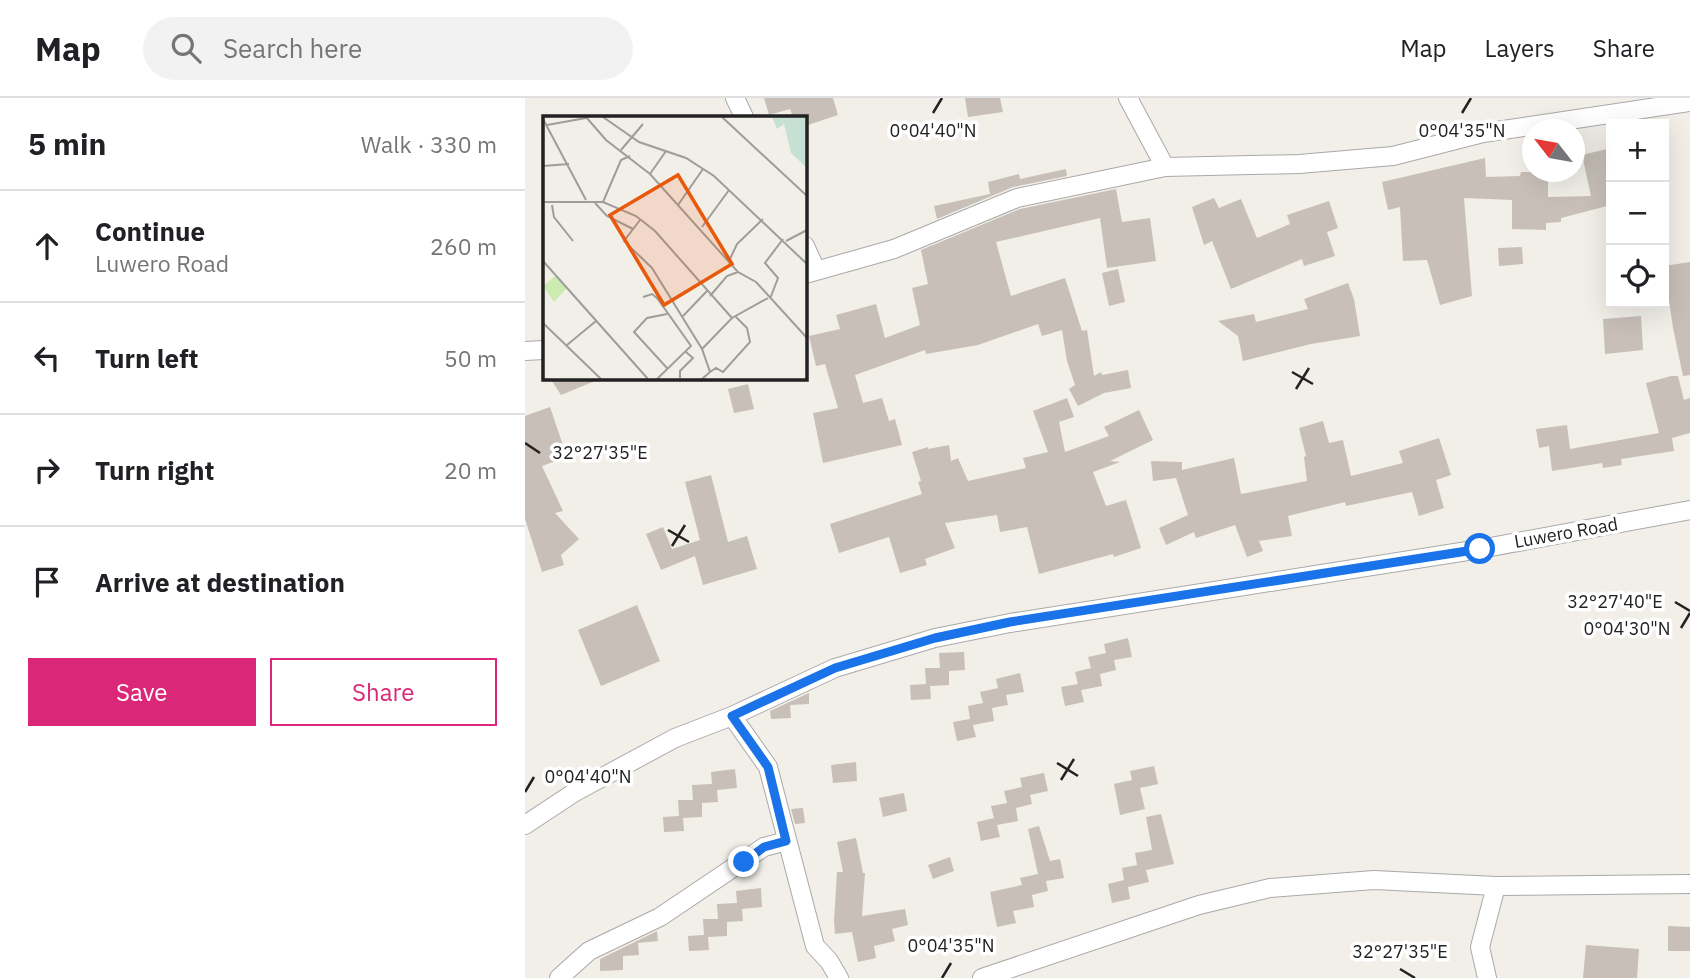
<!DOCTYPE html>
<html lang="en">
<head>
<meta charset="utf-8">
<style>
  body { margin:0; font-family:"IBM Plex Sans",sans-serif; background:#f2f2f2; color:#202124 }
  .controls { position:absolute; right:21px; top:21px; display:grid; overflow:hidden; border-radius:0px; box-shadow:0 7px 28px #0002 }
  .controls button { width:63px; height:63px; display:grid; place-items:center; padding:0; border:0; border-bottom:2px solid #e0e0e0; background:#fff; color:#202124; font:35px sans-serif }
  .compass { position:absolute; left:997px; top:21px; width:63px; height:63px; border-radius:50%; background:#fff; box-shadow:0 7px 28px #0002; rotate:301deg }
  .stop { position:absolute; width:21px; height:21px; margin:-16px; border:5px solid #1a73e8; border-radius:50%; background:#fff }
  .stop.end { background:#1a73e8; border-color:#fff; box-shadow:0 2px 7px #0008 }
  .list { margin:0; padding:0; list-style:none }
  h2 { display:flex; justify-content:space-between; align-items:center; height:91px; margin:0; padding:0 28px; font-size:30px }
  h2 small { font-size:23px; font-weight:400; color:#757577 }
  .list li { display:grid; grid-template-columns:46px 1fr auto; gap:21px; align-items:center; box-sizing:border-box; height:112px; padding:0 28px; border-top:2px solid #e0e0e0 }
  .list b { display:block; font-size:26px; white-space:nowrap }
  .list p { margin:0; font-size:23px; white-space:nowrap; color:#757577 }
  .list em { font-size:23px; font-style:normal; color:#757577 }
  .actions { display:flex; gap:14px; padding:21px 28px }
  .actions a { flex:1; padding:16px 0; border:2px solid #db2777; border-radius:0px; text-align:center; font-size:24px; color:#db2777 }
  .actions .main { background:#db2777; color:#fff }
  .icon { flex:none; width:38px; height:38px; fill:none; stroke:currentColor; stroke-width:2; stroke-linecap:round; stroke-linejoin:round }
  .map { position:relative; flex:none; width:1165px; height:880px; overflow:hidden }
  header { display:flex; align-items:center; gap:42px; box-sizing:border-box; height:98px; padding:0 35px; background:#fff; border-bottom:2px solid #e0e0e0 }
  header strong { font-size:33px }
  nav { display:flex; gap:38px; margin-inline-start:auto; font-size:24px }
  .search { width:490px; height:63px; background:#f2f2f2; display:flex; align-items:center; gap:18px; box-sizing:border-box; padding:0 24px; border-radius:38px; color:#757577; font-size:26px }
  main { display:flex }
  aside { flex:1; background:#fff }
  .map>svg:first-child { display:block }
</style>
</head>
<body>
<header>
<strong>Map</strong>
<div class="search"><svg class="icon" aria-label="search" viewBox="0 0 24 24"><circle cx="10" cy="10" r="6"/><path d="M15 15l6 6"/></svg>Search here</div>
<nav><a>Map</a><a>Layers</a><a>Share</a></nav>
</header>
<main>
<aside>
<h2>5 min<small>Walk · 330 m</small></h2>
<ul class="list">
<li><svg class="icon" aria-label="ahead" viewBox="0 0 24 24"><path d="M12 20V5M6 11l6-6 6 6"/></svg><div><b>Continue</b><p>Luwero Road</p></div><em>260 m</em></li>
<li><svg class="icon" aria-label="left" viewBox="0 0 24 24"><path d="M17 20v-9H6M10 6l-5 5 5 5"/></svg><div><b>Turn left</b></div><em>50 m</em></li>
<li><svg class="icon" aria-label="right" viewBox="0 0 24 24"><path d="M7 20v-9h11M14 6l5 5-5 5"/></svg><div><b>Turn right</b></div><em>20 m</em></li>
<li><svg class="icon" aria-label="arrive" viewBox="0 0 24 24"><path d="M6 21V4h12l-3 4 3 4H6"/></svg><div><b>Arrive at destination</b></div></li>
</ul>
<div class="actions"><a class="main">Save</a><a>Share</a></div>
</aside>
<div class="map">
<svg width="1165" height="880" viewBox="0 0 1165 880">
  <rect width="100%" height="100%" fill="#f2efe9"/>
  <path fill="#c7bfb8" d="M239,0H308L313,17L280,28V19H268L265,11L244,17Z
    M440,0H475L478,14L443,19Z
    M1086,50V107L1036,120V124L1021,125V132L987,131V102L939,100L947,198L915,207L902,162L878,163L875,109L863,112L857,84L960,60L961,79L995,78L996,74H1023V99L1066,98L1057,57Z
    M541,71L542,78L488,89L412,121L409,108L465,96L463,84L494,76L495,81Z
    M591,91L597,124L625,120L631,163L582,170L575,120L471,144L486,198L540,180L557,233L562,232L569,278L576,274L577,277L603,272L606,290L579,295L553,308L544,291L550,287L542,263L537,232L517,238L513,226L453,247L401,256L400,252L330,277L338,305L357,300L364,323L370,321L377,347L298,365L288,315L313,310L300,266L291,268L284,238L315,231L311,217L351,206L360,240L395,227L387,190L403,186L396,152L495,111Z
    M689,100L694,110L716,101L732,140L765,126L762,117L804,103L813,130L802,134L810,158L779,168L777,161L706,191L687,143L679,147L667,109Z
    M997,149L998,166L974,168L973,150Z
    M1165,164V277L1158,278L1148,230L1139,168Z
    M593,171L600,204L584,208L577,175Z
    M823,185L829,201L835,238L786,246L718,263L713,238L693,223L729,216L731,224L783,211L779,201Z
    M1116,218L1118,252L1080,256L1078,221Z
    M1146,278H1153L1159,302L1165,300V335L1147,340L1149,353L1096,361L1097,367L1078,370L1077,365L1027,373L1024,348L1014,350L1011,331L1042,327L1045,351L1134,335L1121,285Z
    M25,280H75V281L36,297Z
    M223,286L229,311L209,315L203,291Z
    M542,300L549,319L534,324L540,354L584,338L579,329L614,312L628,342L585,363L595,364L568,374L581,408L601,402L616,450L589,459L588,456L514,476L502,429L475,434L472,417L420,425L430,450L400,461L402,467L375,475L364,439L314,455L305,426L397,396L393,384L396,383L387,354L403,349V351L424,347L426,363L433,360L443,383L501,370L498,360L523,354L508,313Z
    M25,309L42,359L17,368L38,413L30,415L54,441L36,457L39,467L17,474L0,421V318Z
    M798,323L804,345L818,342L826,378L878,365L874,353L914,340L926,377L911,382L919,410L894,418L887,394L821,408L820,404L763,418L767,438L734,443L738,453L722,459L710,427L671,440L669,434L641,447L634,430L663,417L651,380L628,383L626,363L657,364V372L709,360L716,396L782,383L779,359L781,358L774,330Z
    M186,377L203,444L222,438L232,471L178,487L170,458L136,472L121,436L138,429L147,451L175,442L160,384Z
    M112,507L135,563L76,588L53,532Z
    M603,540L607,559L589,562L591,572L575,576L577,588L556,592L559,604L540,608L536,589L553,586L550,574L566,570L563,559L581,555L579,546Z
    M439,554L440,572L424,573V587L405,588L406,601L386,602L385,587L401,586L400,570H415L414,555Z
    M495,575L499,594L481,597L483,607L467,610L469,623L448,627L451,639L432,643L428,624L445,621L443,608L458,605L455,594L473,590L471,581Z
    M284,595V606L265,607L266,620L246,621L245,613Z
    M331,664L332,683L308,685L306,667Z
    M629,668L633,686L615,690L620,711L595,717L589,686L607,682L605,673Z
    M210,671L212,690L192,692L193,704L177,705V719L158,720L159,733L139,734L138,719L154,718L153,702H168L167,687L187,686L186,674Z
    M519,675L523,693L505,697L507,706L491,710L493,723L472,727L475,739L456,743L452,724L469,720L466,708L482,705L479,693L497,689L495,680Z
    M379,695L382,713L358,719L354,700Z
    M278,710L280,725L270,726L266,711Z
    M636,716L649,766L621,772L624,784L603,789L605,801L587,805L583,786L599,782L597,770L612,767L610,755L627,752L621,719Z
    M514,728L525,763L535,761L539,780L521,783L523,793L507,797L509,809L488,813L491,825L472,829L465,794L497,787L495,780L513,776L503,731Z
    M331,740L338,775H340L337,818L380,811L383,827L367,831L370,843L349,848L351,860L333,864L327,834L310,836L309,823L312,774H318L312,744Z
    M425,759L429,773L408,781L403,767Z
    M236,790L237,809L217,811L218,823L202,824V838L183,839L184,852L164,853L163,838L179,837L178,821H193L192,806L212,805L211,793Z
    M1143,828L1165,829V853H1143Z
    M132,833L133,843L113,845L114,857L98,858V872L75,873V861Z
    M1061,847L1114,851L1112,880H1058Z"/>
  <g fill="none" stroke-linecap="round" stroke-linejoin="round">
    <defs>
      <path id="minor" d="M210,0L219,19
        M603,0L640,69
        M280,148L291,172
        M280,176L369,151L492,100L640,69L774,66L868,58L958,35L1165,4
        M0,253L19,252
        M207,618L243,669L290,848L304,863L314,880
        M0,727L50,694L150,640L207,618L310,570L410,540L485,525L955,451L1165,412
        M34,880L64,853L135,819L239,749L261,743
        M457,880L674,807L745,790L849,782L971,788L1165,786
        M962,880L955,849L971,788"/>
    </defs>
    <use href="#minor" stroke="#a9a9a9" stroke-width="20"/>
    <use href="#minor" stroke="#fff" stroke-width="18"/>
  </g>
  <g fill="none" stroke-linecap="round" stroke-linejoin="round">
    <path stroke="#1a73e8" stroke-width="9" d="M219,764L239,749L261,743L243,669L207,618L310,570L410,540L485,524L955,451"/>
  </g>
  <path fill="none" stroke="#222" stroke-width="2.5" d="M408,15L417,0M937,15L946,0M767,274L788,286M771,291L784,270M0,345L15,355M143,432L164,444M147,448L160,427M1150,504L1165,513M1156,530L1165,515M532,665L553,678M536,682L549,661M0,694L9,679M875,871L890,880M417,880L426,865"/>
  <g text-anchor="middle" stroke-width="7" stroke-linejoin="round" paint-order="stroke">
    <g font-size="18" fill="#222" stroke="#fff">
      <text transform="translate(1041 435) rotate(-10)" y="6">Luwero Road</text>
    </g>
  </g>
  <g transform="translate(18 18)">
    <rect width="264" height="264" fill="#f2efe9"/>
    <path d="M12,160L24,172L11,186L0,170Z" fill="#cdebb0"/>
    <path d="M229,1H264V52L248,37L241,8L234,13Z" fill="#c6e0d4"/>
    <path fill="none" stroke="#9f9d99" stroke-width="2" d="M43,1L63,24L107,58L195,156L213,166L264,222M60,1L96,26L143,42L171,60L264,148M179,1L264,80M0,3L43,84M4,9L43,2M78,34L100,8M0,50L26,48M107,58L123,35M0,86H60L93,100L112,115L189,202M60,86L78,44L87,40M52,87L64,100L90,113M9,89L11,101L30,125M135,89L160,53M97,104L81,125L109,152L159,233L167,256L159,263M159,111L186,74M243,125L264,114M0,145L105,263M186,145L194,128L220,103M167,180L184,160L195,156M100,181L109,178L114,182L148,230L114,263M227,183L235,162L222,147L240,123M124,198L104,202L91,216L124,252M140,200L164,175M0,207L58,263M24,229L53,205M159,233L189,202L225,182M167,256L173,252L180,256L207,226L204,212L193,201M137,262V255L150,242L143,236"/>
    <path fill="#e8590c" fill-opacity="0.15" stroke="#e8590c" stroke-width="3.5" d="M135,59L189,148L121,189L67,99Z"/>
    <rect width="264" height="264" fill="none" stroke="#222" stroke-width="3.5"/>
  </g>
  <g font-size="18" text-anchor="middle" fill="#222" stroke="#fff" stroke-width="7" stroke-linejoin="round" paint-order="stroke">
    <text x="408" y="39">0°04'40"N</text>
    <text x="937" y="39">0°04'35"N</text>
    <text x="75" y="361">32°27'35"E</text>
    <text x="1090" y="510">32°27'40"E</text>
    <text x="1102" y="537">0°04'30"N</text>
    <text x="63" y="685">0°04'40"N</text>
    <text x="426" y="854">0°04'35"N</text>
    <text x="875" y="860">32°27'35"E</text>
  </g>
</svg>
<div class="controls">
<button>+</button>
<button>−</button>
<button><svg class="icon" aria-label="locate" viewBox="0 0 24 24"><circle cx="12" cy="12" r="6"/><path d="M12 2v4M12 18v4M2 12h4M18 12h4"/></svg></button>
</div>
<svg class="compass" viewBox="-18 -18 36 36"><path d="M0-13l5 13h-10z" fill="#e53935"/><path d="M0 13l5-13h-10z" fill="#757577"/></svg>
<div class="stop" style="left:955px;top:451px"></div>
<div class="stop end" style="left:219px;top:764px"></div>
</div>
</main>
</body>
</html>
